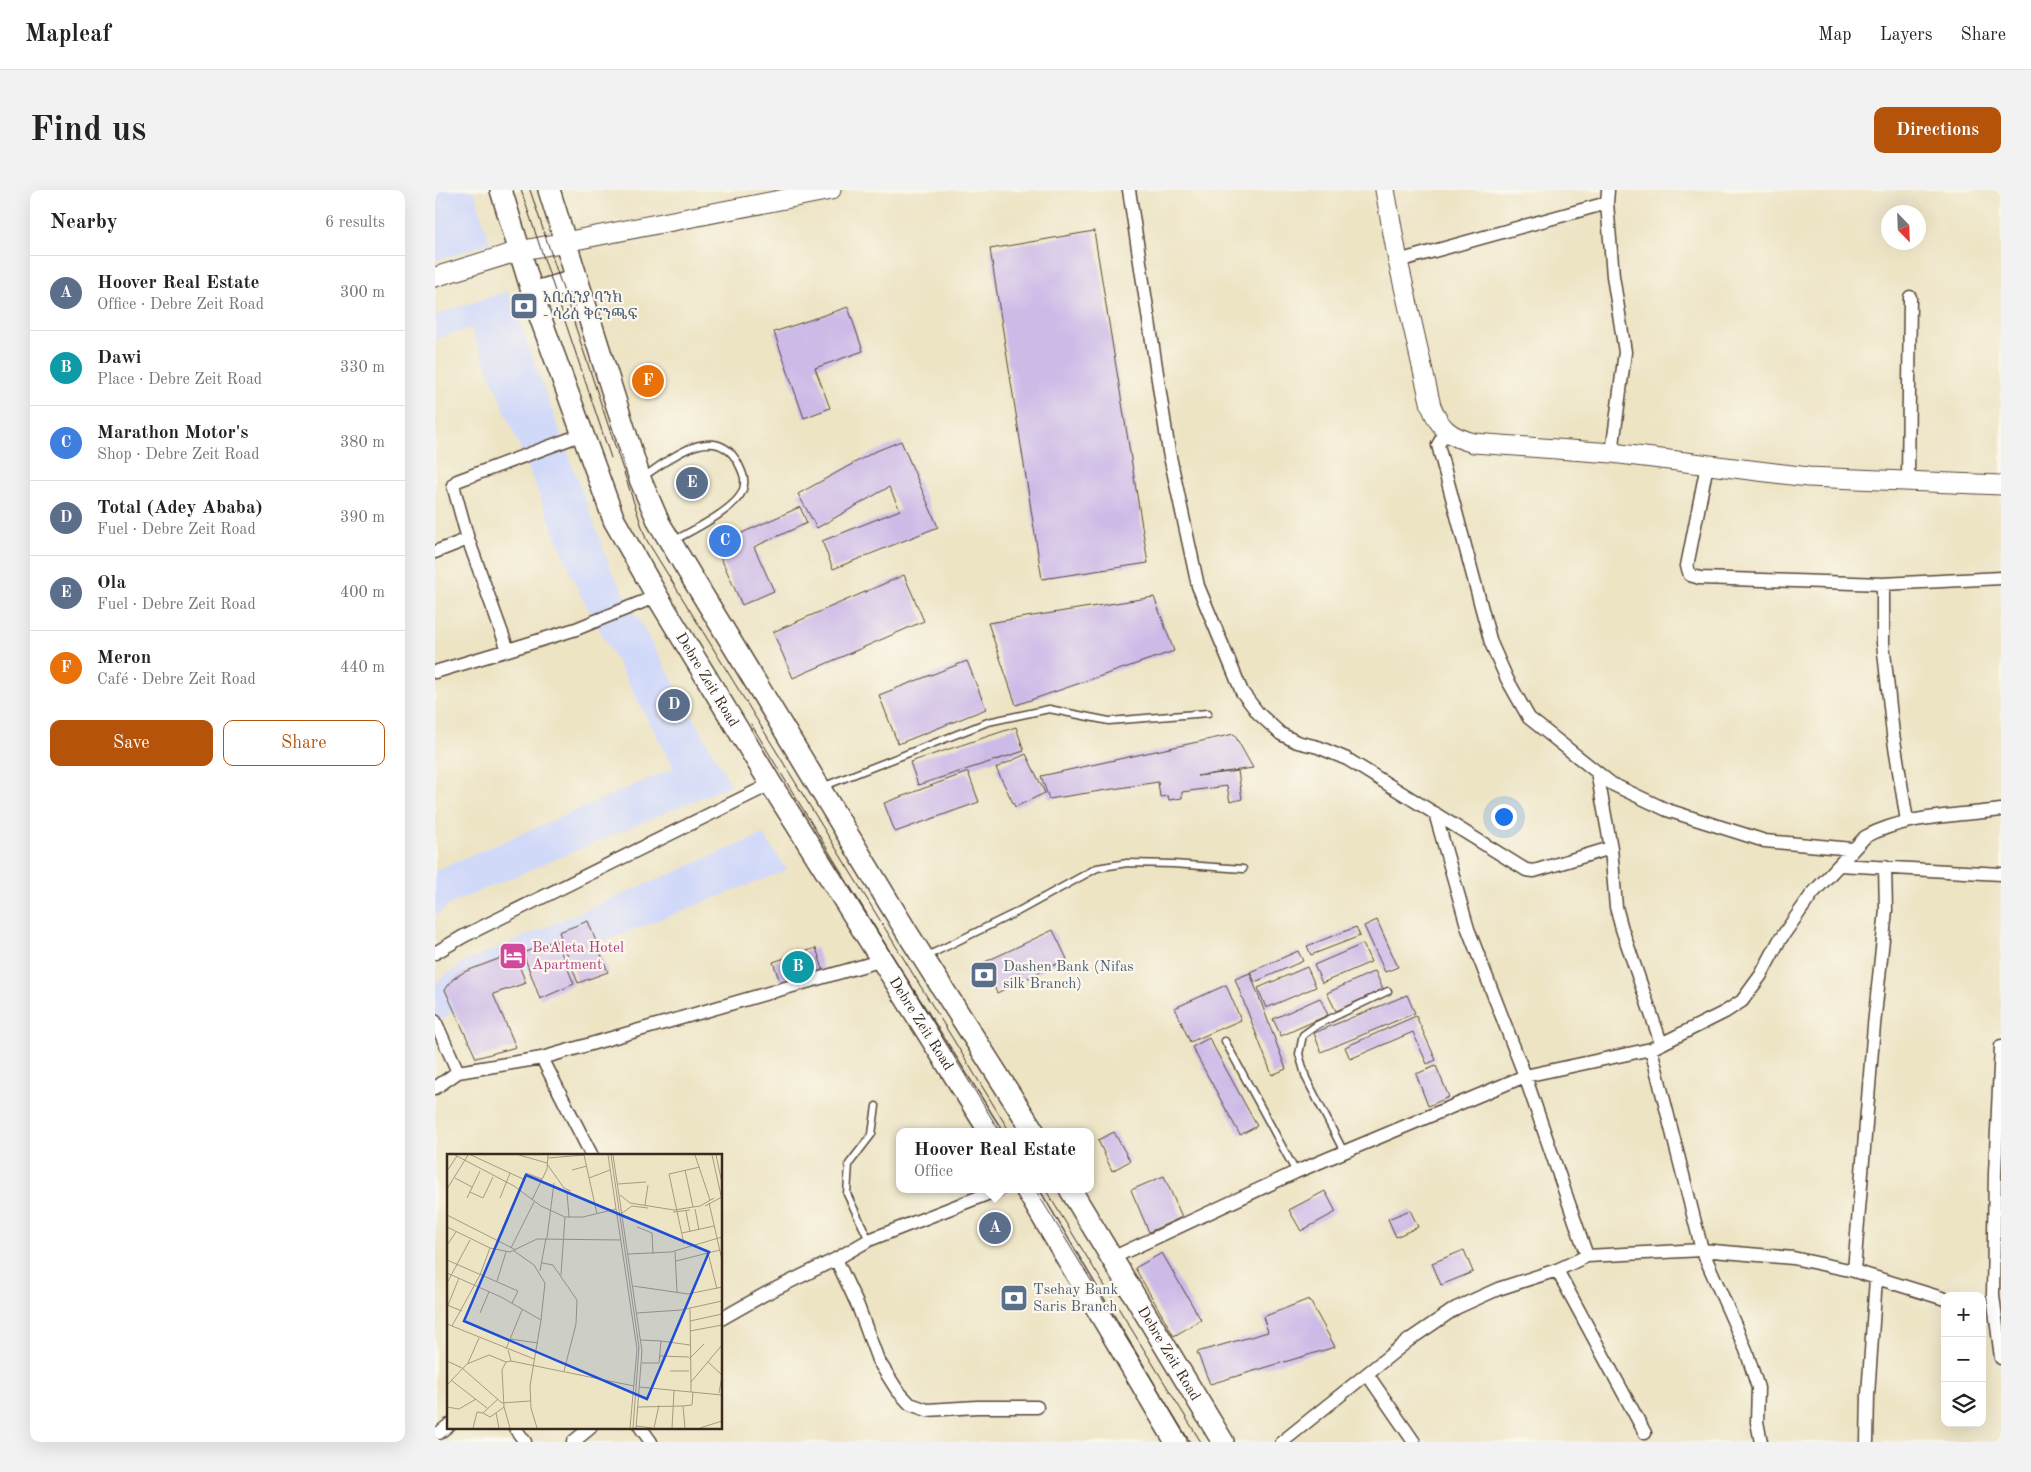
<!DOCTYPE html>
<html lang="en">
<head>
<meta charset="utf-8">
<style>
  body { margin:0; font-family:"Old Standard TT","Noto Serif Ethiopic",serif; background:#f2f2f2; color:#222 }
  .controls { position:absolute; right:15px; bottom:15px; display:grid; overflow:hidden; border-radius:10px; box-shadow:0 5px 20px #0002 }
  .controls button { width:45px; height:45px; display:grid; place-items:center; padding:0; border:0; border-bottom:1px solid #e0e0e0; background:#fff; color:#222; font:25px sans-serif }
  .compass { position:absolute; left:1446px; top:15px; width:45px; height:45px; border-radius:50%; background:#fff; box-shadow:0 5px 20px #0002; rotate:157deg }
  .you { position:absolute; left:1068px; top:626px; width:18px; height:18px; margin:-12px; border:4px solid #fff; border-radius:50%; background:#1a73e8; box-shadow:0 0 0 8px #1a73e833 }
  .badge { display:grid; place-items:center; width:32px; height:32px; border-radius:50%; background:#b45309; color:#fff; font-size:16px; font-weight:700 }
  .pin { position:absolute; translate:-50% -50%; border:2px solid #fff; box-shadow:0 1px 5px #0006 }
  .popup { position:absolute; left:461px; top:938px; width:198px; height:65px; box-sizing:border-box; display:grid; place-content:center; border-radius:10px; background:#fff; filter:drop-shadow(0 1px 4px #0005); font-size:16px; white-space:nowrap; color:#767676 }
  .popup b { font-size:19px; color:#222 }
  .popup::after { content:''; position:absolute; left:50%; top:100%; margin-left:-10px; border:10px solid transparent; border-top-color:#fff }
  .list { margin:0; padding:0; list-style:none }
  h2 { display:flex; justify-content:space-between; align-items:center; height:65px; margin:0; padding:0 20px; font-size:21px }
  h2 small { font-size:16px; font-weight:400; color:#767676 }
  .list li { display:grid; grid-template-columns:32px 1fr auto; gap:15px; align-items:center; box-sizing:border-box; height:75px; padding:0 20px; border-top:1px solid #e0e0e0 }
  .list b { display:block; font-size:19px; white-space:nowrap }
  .list p { margin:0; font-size:16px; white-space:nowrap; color:#767676 }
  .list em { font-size:16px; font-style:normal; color:#767676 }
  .actions { display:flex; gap:10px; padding:15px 20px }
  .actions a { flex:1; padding:11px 0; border:1px solid #b45309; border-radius:10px; text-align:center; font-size:18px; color:#b45309 }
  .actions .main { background:#b45309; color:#fff }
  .icon { flex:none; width:28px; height:28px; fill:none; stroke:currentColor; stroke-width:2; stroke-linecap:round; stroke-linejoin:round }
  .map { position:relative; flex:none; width:1566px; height:1252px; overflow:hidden; border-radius:10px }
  header { display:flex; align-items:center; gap:30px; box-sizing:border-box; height:70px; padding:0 25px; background:#fff; border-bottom:1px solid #e0e0e0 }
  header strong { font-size:24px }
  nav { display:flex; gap:28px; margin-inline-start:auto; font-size:18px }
  .intro { display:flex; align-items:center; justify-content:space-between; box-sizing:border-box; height:120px; padding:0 30px }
  h1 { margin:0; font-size:35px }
  .button { padding:12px 22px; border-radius:10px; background:#b45309; color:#fff; font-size:18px; font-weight:700 }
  main { display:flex; gap:30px; padding:0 30px }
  aside { flex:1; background:#fff; border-radius:10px; box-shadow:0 5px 20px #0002 }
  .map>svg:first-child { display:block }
</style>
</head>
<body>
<header>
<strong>Mapleaf</strong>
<nav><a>Map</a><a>Layers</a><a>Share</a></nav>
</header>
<div class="intro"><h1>Find us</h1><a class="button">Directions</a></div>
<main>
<aside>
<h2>Nearby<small>6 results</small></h2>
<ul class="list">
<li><span class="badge" style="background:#5c6f8a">A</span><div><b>Hoover Real Estate</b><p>Office · Debre Zeit Road</p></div><em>300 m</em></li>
<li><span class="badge" style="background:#0f9aa8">B</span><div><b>Dawi</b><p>Place · Debre Zeit Road</p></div><em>330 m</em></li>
<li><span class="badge" style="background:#3f7fe0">C</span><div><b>Marathon Motor's</b><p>Shop · Debre Zeit Road</p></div><em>380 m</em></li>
<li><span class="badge" style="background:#5c6f8a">D</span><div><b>Total (Adey Ababa)</b><p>Fuel · Debre Zeit Road</p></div><em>390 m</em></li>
<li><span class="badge" style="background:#5c6f8a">E</span><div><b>Ola</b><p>Fuel · Debre Zeit Road</p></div><em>400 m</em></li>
<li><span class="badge" style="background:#e8710a">F</span><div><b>Meron</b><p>Café · Debre Zeit Road</p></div><em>440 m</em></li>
</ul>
<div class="actions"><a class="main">Save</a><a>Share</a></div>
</aside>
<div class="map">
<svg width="1566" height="1252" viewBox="0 0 1566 1252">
  <rect width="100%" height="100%" fill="#fbf7ec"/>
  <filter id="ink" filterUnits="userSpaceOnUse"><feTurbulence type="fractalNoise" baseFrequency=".02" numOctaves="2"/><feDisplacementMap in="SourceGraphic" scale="10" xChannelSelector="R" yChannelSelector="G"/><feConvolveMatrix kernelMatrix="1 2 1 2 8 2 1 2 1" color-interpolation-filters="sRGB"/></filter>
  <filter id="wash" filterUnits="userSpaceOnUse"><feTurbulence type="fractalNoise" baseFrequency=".0096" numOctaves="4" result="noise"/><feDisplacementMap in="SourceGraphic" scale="20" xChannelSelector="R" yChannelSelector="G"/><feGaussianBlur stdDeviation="1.12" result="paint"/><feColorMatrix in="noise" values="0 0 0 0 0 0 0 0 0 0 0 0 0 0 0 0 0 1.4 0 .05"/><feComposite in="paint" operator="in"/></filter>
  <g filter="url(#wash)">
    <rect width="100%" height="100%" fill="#ede4c4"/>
    <path fill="#d1d9f9" d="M0,0H39L55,53L0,71Z
      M73,101L176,380L296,595L17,713L0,726V681L239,578L142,398L36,138L0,150V125Z
      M328,644L352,680L49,798L0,835V793L29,772Z"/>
    <g id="blocks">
      <path fill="#ccbae7" d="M659,41L713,373L607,389L555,59Z
        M413,117L428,161L380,178L395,218L369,228L339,142Z
        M466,251L503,337L398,379L387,351L465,320L454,297L382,338L363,304L439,262Z
        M365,317L372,333L319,357L339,401L307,415L280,355Z
        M469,385L489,431L358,488L338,442Z
        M719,407L739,461L581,515L553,433Z
        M532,471L551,519L463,554L444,505Z
        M581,537L589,561L483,595L475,572Z
        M799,544L818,578L762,586L803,581L807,609L795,612L792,596L747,602V608L734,610L733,606L725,607L723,592L614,609L606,586Z
        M591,564L610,603L580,617L561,578Z
        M533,582L544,612L460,642L449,613Z
        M942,730L963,777L950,782L929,736Z
        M153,731L173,782L143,793L124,742Z
        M921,737L925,746L876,765L872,756Z
        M618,740L632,769L562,803L548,773Z
        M121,750L139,794L105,809L88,763Z
        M928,754L936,772L887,793L879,775Z
        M381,758L389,782L346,795L338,772Z
        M863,761L868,771L820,792L815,782Z
        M79,763L91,793L58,804L81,857L41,868L10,800L18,789L29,782Z
        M872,777L881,797L831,818L823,798Z
        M940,781L948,799L901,821L892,803Z
        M815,783L851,879L837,885L800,789Z
        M791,795L806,830L755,852L740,818Z
        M972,805L980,823L886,862L879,843Z
        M885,808L893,825L846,846L838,829Z
        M981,826L1001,870L992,874L978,842L915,869L910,857Z
        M774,848L822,936L805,945L757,857Z
        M1001,876L1014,907L993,916L981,884Z
        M679,942L695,971L677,981L663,950Z
        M729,986L747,1027L714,1042L696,1000Z
        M890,1001L901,1022L866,1041L854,1020Z
        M975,1020L983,1037L961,1047L953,1029Z
        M1029,1060L1038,1082L1006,1095L997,1073Z
        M727,1063L766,1130L739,1146L700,1078Z
        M874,1109L900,1157L775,1194L762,1162L833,1142L828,1127Z"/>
    </g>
  </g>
  <g filter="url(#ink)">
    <use href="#blocks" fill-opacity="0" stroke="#564637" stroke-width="1"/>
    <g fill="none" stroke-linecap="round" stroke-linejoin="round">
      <defs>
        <path id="lane" d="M208,287C234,270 280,230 303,273C308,283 312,291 307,302C299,320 256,341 238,351
          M387,597L553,532L614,519L674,531L773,523
          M492,766L580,723L662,678L692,673L738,674L808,679
          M790,851L861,982
          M909,962L871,888L864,864L868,845L882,835L953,801
          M434,1050L412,1004L414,974L437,944L441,916"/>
        <path id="street" d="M694,0L734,262L763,396L807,502L823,523L846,544L862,552L883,557L912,569L1091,680L1099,681L1176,658
          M1173,0L1172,13L1178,86L1190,162L1177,263
          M963,71L1172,13
          M1011,241L1003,255L1056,453L1072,489L1094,528L1177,594L1232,620L1330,651L1417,659
          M1272,275L1252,376L1255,385L1265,388L1448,394L1566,388
          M1473,290L1475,107
          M0,362L33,349
          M1448,394V453L1458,544L1472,631
          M73,460L141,439L222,406
          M0,482L73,460L33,349L18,295L22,291L148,244
          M1162,582L1176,658L1181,717L1187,739L1226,853
          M1000,623L1033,739L1090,886L1152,1066
          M1404,675L1566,684
          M0,763L29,746L336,594
          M0,831L23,882
          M1566,856L1560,983L1558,1105L1566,1168
          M1216,859L1267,1060L1311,1160L1323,1198L1322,1232L1326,1252
          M107,868L157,966
          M0,898L23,882L107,868L448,770
          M677,1068L861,982L1090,886L1216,859L1290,822L1307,811L1326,785L1344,751L1377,704L1430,647C1471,625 1521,626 1566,620
          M401,1069L423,1116L443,1170L462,1200L475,1214L492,1220L542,1217H602
          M1122,1080L1210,1243
          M1419,1081L1439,835L1451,720L1450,677
          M286,1129L330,1104L401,1069L434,1050L565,999
          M932,1184L979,1252
          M80,1238L90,1252
          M206,1238L216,1252
          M4,1243L14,1235
          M138,1252L155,1238
          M847,1252L974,1150L1021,1118L1063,1099L1122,1080L1152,1066L1267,1060L1358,1068L1419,1081L1510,1109
          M1432,1252L1433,1205L1441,1088"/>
        <path id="secondary" d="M950,0L963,71L996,216C1005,239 1015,247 1039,253L1177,263L1373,287L1566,295
          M0,87L84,61L396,0"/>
        <g id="primary">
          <path id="s1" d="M66,0L104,124L179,330L222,406L336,594L555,942"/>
          <path d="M114,0L205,289L224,333L473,744L599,942"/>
          <path d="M97,103L142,90"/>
          <path d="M591,999L741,1252"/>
          <path id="s2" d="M635,999L788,1252"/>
        </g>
      </defs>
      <use href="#lane" stroke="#564637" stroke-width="9"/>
      <use href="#street" stroke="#564637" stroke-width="15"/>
      <use href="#secondary" stroke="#564637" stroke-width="21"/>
      <use href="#primary" stroke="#564637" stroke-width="24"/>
      <use href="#lane" stroke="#fff" stroke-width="6"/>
      <use href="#street" stroke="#fff" stroke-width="12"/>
      <use href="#secondary" stroke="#fff" stroke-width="19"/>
      <use href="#primary" stroke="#fff" stroke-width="21"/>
      <path stroke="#3b2a1e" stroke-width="1" d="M86,0L176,268
        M95,0L211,349L575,942
        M316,534L565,942
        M600,999L755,1252
        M610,999L766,1252"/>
    </g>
  </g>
  <defs>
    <symbol id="bank-square" viewBox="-11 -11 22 22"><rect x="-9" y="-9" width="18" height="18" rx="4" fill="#5c6f8a" stroke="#fbf7ec"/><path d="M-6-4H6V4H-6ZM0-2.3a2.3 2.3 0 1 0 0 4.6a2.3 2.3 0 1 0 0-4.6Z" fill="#fff"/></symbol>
    <symbol id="hotel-square" viewBox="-11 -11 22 22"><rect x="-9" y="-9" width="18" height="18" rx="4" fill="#d1479c" stroke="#fbf7ec"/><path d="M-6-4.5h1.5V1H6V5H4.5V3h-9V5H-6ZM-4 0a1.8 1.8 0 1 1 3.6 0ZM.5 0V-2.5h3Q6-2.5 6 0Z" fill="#fff"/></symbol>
  </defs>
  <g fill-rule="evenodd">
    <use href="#bank-square" x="73" y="100" width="32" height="32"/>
    <use href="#hotel-square" x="62" y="750" width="32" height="32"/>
    <use href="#bank-square" x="533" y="769" width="32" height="32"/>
    <use href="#bank-square" x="563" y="1092" width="32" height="32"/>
  </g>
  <g text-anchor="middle" stroke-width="4.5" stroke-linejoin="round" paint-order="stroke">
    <g font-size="15" fill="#4e5e75" stroke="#fbf7ec" text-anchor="start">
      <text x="108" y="112">አቢሲንያ ባንክ<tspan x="108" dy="17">- ሳሪስ ቅርንጫፍ</tspan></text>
      <text x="568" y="781">Dashen Bank (Nifas<tspan x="568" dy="17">silk Branch)</tspan></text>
      <text x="598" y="1104">Tsehay Bank<tspan x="598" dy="17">Saris Branch</tspan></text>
    </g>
    <g font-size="15" fill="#3b2a1e" stroke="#fbf7ec">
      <text dy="5" stroke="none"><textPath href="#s1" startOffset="534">Debre Zeit Road</textPath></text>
      <text dy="5" stroke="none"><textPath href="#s1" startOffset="939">Debre Zeit Road</textPath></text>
      <text dy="5" stroke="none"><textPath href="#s2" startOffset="192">Debre Zeit Road</textPath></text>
    </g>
    <g font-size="15" fill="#b23c85" stroke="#fbf7ec" text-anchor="start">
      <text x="97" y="762">BeAleta Hotel<tspan x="97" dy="17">Apartment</tspan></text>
    </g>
  </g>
  <g transform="translate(12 964)">
    <rect width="275" height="275" fill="#ede4c4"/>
    <path fill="none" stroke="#a69a82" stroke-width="1" d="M8,1L67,32L94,52L118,63H136L169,55M24,1L76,25M72,1L100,9M137,1L150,60M161,1L190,195L183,274M164,1L192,193L186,274M166,1L195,197L189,274M248,1L263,46M265,1L275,46M269,1L275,29M101,4L137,1M100,10L117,34L124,37M125,16L140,12M238,16L246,53M0,17L10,2M8,24L25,33M142,24L163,16M171,30L199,28M0,35L21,1M23,38L36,44L46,23M120,39L122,63M173,41L183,49L227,56L253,52L267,44M20,44L33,17M53,44L63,19M85,46L100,15L101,1M262,49L275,106M198,51L201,31M258,52L275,43M248,55L252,76M239,57L243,78M226,58L243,56M175,59L185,52L201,54M0,61L69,96M0,73L43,94L63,98L90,85L174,86M190,73L205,79L206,100M235,79L267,72M100,84L107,29M50,87L79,19L95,25M237,90L222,20L253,13M0,91L9,78M64,94L87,48M67,97L87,111L98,129L94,166M228,97L230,138M181,100L224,98L275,83M0,106L71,137L65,149M229,107L261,99M95,109L106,111L130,146L129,170L117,217M93,117L99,84M0,119L54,143L94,166L83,232L84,254L90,274M114,121L118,63M50,127L59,98M0,129L23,86M186,132L241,140L275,133M270,135L261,99L273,96M0,151L15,157M1,151L12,124M243,155L244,228M33,159L42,138M190,159L234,156L275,147M243,167L275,160M0,170L87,205M5,172L33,121L43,94M243,177L275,171M63,185L91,189M194,186L214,187M59,195L75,156M61,196L64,207L59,208L55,216L57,253L63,274M213,202L242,203M242,205L257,190M0,207L15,214L55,249L83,247M64,207L187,232M261,208L275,221M21,209L32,184M195,209H212L214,187L243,191M223,217H242M4,226L40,254M0,231L20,210L42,201L59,208M192,233L275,241M244,238V228L275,191M272,239L275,222M236,252L245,251L246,238M0,253L12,255L29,245M191,253L236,252L238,274M36,259L43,263L49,259M189,272L205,274M26,274L30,258L36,259L51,245M52,274L49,259L57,253M207,274L212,251M225,274L227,237M253,274L275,267"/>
    <path fill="#1d4ed8" fill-opacity="0.15" stroke="#1d4ed8" stroke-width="2.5" d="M79,21L262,98L200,245L17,167Z"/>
    <rect width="275" height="275" fill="none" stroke="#3b2a1e" stroke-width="2.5"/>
  </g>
</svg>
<div class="controls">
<button>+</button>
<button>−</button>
<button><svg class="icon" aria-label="layers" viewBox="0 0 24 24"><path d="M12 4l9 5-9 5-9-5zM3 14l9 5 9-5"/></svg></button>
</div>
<svg class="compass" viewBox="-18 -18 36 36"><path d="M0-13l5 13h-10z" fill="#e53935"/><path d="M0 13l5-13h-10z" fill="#767676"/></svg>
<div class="you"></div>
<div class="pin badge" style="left:560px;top:1038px;background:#5c6f8a">A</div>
<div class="popup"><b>Hoover Real Estate</b>Office</div>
<div class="pin badge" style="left:363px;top:777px;background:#0f9aa8">B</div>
<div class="pin badge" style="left:290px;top:351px;background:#3f7fe0">C</div>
<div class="pin badge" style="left:239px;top:515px;background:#5c6f8a">D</div>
<div class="pin badge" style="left:257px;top:293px;background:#5c6f8a">E</div>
<div class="pin badge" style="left:213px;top:191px;background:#e8710a">F</div>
</div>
</main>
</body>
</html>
